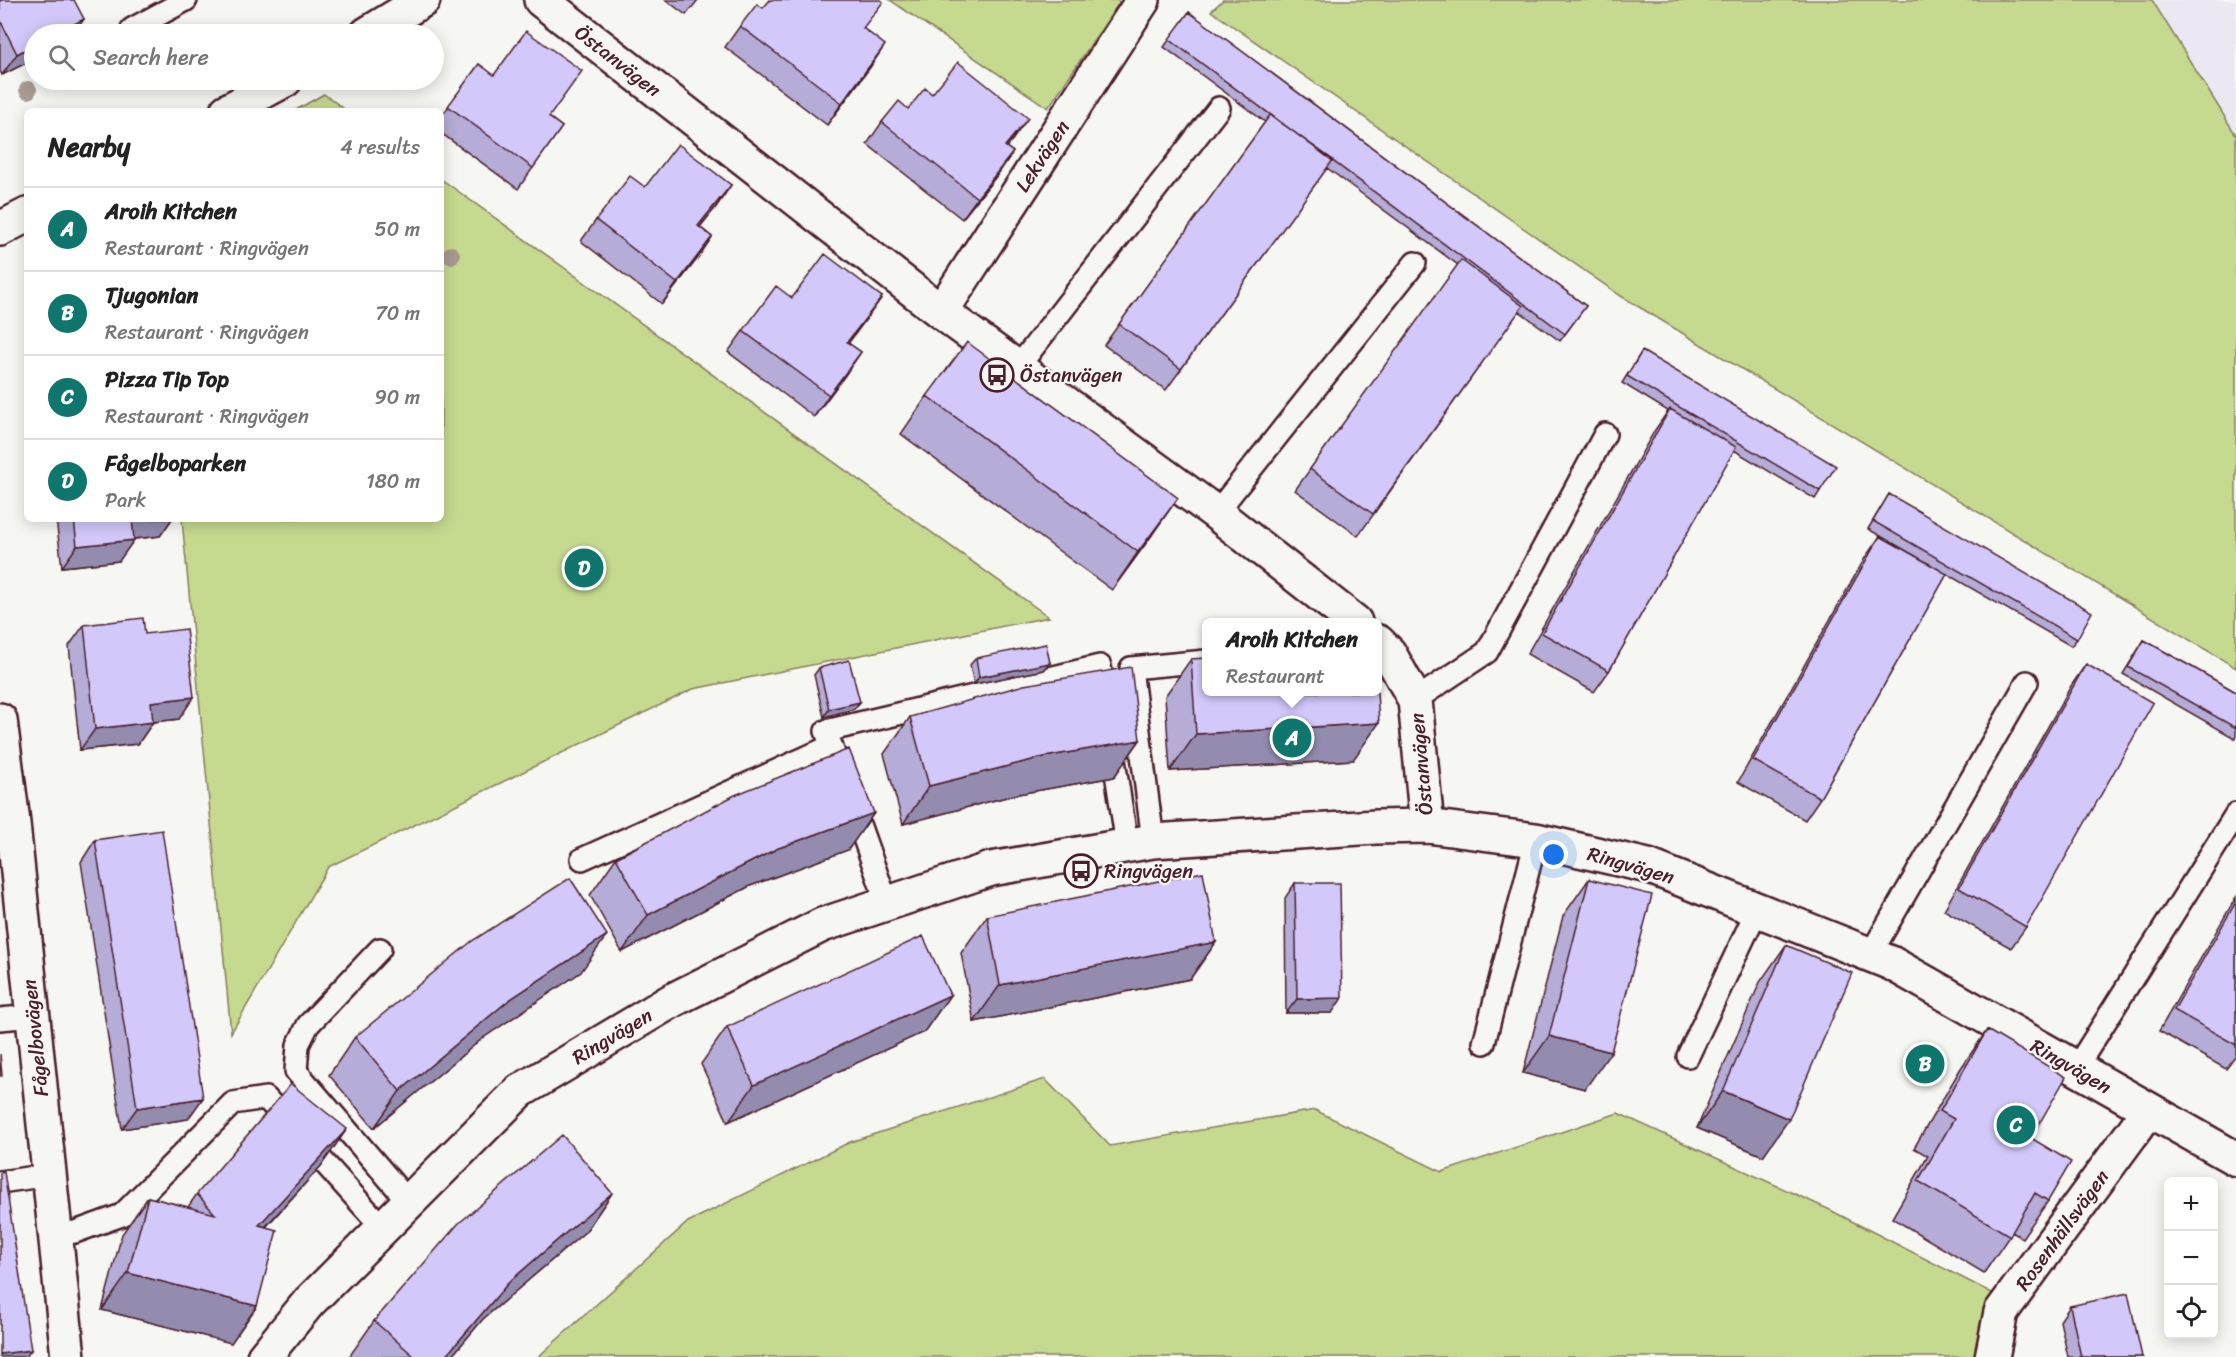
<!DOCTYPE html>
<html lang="en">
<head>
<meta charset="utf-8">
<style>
  body { margin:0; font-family:Sriracha,sans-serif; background:#f2f2f2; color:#222 }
  .controls { position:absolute; right:18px; bottom:18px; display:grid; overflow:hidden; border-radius:9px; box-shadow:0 3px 15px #0003 }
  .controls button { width:54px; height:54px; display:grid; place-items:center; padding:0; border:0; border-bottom:2px solid #e0e0e0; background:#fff; color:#222; font:30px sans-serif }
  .you { position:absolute; left:1554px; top:855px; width:21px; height:21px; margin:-15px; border:4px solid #fff; border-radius:50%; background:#1a73e8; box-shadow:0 0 0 9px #1a73e833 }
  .badge { display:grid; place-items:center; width:39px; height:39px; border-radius:50%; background:#0f766e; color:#fff; font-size:20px; font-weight:700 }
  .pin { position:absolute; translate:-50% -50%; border:3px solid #fff; box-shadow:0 2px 6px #0006 }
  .popup { position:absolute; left:1202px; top:618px; width:180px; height:78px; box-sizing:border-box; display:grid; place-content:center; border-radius:9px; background:#fff; filter:drop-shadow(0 2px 4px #0005); font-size:20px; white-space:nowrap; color:#767676 }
  .popup b { font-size:22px; color:#222 }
  .popup::after { content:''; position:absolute; left:50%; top:100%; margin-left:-12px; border:12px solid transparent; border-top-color:#fff }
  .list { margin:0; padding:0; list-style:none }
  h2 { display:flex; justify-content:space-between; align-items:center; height:78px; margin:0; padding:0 24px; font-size:26px }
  h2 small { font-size:20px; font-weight:400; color:#767676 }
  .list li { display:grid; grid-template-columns:39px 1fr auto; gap:18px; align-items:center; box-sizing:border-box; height:84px; padding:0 24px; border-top:2px solid #e0e0e0 }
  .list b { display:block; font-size:22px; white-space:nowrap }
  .list p { margin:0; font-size:20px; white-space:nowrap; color:#767676 }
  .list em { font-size:20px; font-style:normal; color:#767676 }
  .icon { flex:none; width:33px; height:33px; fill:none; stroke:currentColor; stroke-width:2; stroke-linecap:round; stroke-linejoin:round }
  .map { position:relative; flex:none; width:2236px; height:1357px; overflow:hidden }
  .search { position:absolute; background:#fff; box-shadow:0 3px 15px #0003; left:24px; top:24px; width:420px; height:66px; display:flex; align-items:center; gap:15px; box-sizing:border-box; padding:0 21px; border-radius:33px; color:#767676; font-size:22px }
  .panel { position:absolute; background:#fff; box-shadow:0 3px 15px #0003; left:24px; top:108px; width:420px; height:414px; border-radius:9px }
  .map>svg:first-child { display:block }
</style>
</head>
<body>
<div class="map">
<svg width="2236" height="1357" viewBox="0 0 2236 1357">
  <rect width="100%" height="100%" fill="#f6f6f2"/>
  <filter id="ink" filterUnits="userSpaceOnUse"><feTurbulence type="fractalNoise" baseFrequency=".0167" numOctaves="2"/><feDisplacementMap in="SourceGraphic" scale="12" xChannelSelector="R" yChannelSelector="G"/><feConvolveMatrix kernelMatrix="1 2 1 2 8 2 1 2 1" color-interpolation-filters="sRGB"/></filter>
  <g filter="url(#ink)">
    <path fill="#ebe8f4" d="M2152,0H2236V135Z"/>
    <path fill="#c5d98f" stroke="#887c5d" stroke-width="1.5" d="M890,0H1118L1119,3L1048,108Z
      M1223,0H2152L2236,135V668L1621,296L1211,11Z
      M324,94L347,111H294Z
      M441,179L1049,617L693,689L328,867L231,1033L182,519H441Z
      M1045,1079L1110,1146L1315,1110L1442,1172L1618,1113L1830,1210L1992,1293L1974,1357H538L688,1222L850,1142Z"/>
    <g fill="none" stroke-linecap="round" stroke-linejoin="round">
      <defs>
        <path id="lane" d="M132,29L186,0
          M1018,367L1219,108
          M1216,513L1415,263
          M1415,700L1487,652L1605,434
          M1112,747L1127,845
          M1153,841L1131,668L1206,661
          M582,859L831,746
          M887,903L826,731L1100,666L1105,699
          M380,949L308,1025L298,1045L296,1071L408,1201
          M1870,955L2027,682
          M0,1019L33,1016
          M1484,1043L1536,840
          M1688,1056L1757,910
          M2076,1068L2236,814
          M0,1182L49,1175
          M55,1234L75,1232L122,1215L233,1103L266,1098L382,1227"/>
        <path id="street" d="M541,0L941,312L1216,513L1355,622
          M367,34L423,0
          M227,111L285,80
          M0,229L27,215
          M941,312L1143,0
          M1378,642L1389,653L1415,700L1427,826
          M1992,1357L2001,1312L2149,1110"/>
        <path id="secondary" d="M0,720L12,814L68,1357
          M264,1357L309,1302L520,1091L673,1000L822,925L991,869L1153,841L1376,827L1427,826L1536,840L1648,866L1891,963L2236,1159"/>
      </defs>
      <use href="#lane" stroke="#4a1f2b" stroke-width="26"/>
      <use href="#street" stroke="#4a1f2b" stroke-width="38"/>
      <use href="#secondary" stroke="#4a1f2b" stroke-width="38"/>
      <use href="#lane" stroke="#f6f6f2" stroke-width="21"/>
      <use href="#street" stroke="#f6f6f2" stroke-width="33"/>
      <use href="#secondary" stroke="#f6f6f2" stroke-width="33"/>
    </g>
    <g fill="#a89a92">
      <circle cx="28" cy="90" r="9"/>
      <circle cx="451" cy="255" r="9"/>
    </g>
    <path fill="#b5acd7" stroke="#4a1f2b" stroke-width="1.5" d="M0,0L84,19L73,34H34V59L2,75L0,71Z
      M666,0H698L686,15Z
      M763,8L864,29L871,66L827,125L725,47L740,26Z
      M1189,12L1586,306L1560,341L1519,311L1358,536L1295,490L1458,265L1327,168L1166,390L1104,345L1265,122L1164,47Z
      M479,64L562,127L518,189L441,133V117Z
      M932,94L1013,139L1006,147L1013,152L998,174L962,219L867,144L882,122L908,109Z
      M731,185L716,207L700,227L712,237L697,259L662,304L581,241L596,220L645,187Z
      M882,297L848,343L861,352L814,417L728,352L743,331L792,298Z
      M1642,351L1820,491L1815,499L1734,450L1609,671L1594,692L1527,654L1655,430L1668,411L1622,383Z
      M927,396L1152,535L1112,590L901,434Z
      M1889,494L2077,639L2071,646L1947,574L1820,798L1805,820L1738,782L1865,558L1880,536L1938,569L1868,529Z
      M56,519H172L160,536L134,539L119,561L62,567Z
      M84,625L145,634L179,719L153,722L138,744L80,750L69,646Z
      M2144,640L2236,692V739L2123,674Z
      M976,658L1050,663L1044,670L974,684L970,665Z
      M1191,659L1353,760L1170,771L1165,696Z
      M2086,664L2026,927L2011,948L1944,910L2071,686Z
      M819,668L860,702L854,709L824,717L814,675Z
      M910,717L1140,740L1114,777L1018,794L903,824L884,754Z
      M874,813L848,850L750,886L622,952L590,895L616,858Z
      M95,840L188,1119L122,1129L81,862Z
      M1589,879L1585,1089L1523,1073L1563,916Z
      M1295,883L1332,1013H1286L1285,898Z
      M2236,897V1056L2226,1069L2159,1031Z
      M987,916L1216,942L1190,979L974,1022L961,953Z
      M1786,945L1763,1156L1697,1128L1760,982Z
      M581,972L483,1038L374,1128L329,1075L355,1037Z
      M950,995L924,1032L728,1122L701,1064L727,1027Z
      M1987,1030L2031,1138L2048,1201L2022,1238L2012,1232L1984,1273L1892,1218L1928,1156L1914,1148L1961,1068Z
      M321,1166L266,1227L257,1306L231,1343L102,1310L122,1234L148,1197L188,1207L197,1194Z
      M612,1193L586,1231L483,1319L451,1357H349L374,1321Z
      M2070,1306L2142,1357H2068L2060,1321Z"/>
    <path fill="#938caf" stroke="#4a1f2b" stroke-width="1.5" d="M84,19L73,34H55Z
      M34,45V59L2,75L17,54Z
      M885,45L871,66L827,125L842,103Z
      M1028,118L1013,139L990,167L1005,146Z
      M1013,152L998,174L962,219L977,198Z
      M731,185L716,207L683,248L698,226Z
      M712,237L697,259L662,304L677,283Z
      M882,297L867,318L833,364L847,342Z
      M861,352L846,374L814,417L829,395Z
      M1178,498L1152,535L1112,590L1138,552Z
      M132,519H172L160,536L117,541Z
      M134,540L119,561L62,567L77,546Z
      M1050,663L1044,670L974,684L979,677Z
      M194,697L179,719L136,724L151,702Z
      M860,702L854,709L824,717L829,709Z
      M153,722L138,744L80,750L95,729Z
      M1379,723L1353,760L1170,771L1196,734Z
      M1140,740L1114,777L1018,794L903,824L929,786L1044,757Z
      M874,813L848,850L750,886L622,952L648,915L776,849Z
      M607,935L581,972L483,1038L374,1128L400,1091L509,1000Z
      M1216,942L1190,979L974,1022L1000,985Z
      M950,995L924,1032L728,1122L754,1085Z
      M1342,998L1332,1013H1286L1297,999Z
      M1549,1036L1611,1052L1585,1089L1523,1073Z
      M1723,1091L1789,1119L1763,1156L1697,1128Z
      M203,1098L188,1119L122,1129L137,1108Z
      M347,1129L321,1166L233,1262L259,1225Z
      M612,1193L586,1231L483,1319L451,1357H445L509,1282Z
      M128,1273L257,1306L231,1343L102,1310Z
      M31,1350L26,1357H0V1354Z"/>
    <path fill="#d2c8fa" stroke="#4a1f2b" stroke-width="1.5" d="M0,0H74L84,19L55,34H34V45L17,54L0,20Z
      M770,0H881L883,2L863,28L885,45L842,103L740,26L757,4L763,8Z
      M1189,12L1586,306L1565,334L1169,39Z
      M526,31L582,71L549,117L562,127L533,168L448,106L479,64L494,75Z
      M958,62L1028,118L1005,146L1013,152L977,198L882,122L899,101L908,109L925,88L932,94Z
      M1270,115L1333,160L1181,369L1119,324Z
      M678,144L731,185L698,226L712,237L677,283L596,220L630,176L645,187Z
      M825,254L882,297L847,342L861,352L829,395L743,331L776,286L792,298Z
      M1461,260L1523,306L1373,514L1310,469Z
      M967,342L1178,498L1138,552L927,396Z
      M1642,351L1836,466L1820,491L1627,376Z
      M1670,409L1736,447L1609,671L1542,633Z
      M1889,494L2092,612L2077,639L1873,521Z
      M74,519H136H132L134,540L77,546Z
      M1880,536L1947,574L1820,798L1753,760Z
      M143,618L145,634L186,629L194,697L151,702L153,722L95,729L84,625Z
      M2144,640L2236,692V728L2128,667Z
      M1046,644L1050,663L979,677L976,658Z
      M1206,658V692H1377L1379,723L1196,734L1191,659Z
      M849,660L860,702L829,709L819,668Z
      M2086,664L2153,703L2026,927L1959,888Z
      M1131,667L1140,740L1044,757L929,786L910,717L1024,685Z
      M849,749L874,813L776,849L648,915L616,858L735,795Z
      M162,830L203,1098L137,1108L95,840Z
      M1203,872L1216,942L1000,985L987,916Z
      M570,878L607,935L509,1000L400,1091L355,1037L472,941Z
      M1589,879L1652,895L1611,1052L1549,1036Z
      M1295,883H1340L1342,998L1297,999Z
      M2236,902V1045L2174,1010Z
      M923,936L950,995L754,1085L727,1027Z
      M1786,945L1852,973L1789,1119L1723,1091Z
      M1987,1030L2066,1077L2031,1138L2071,1162L2048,1201L2035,1193L2010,1236L1918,1181L1954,1119L1940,1111Z
      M0,1054L2,1076H0Z
      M291,1084L347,1129L259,1225L277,1230L257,1306L128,1273L148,1197L215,1214L197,1194Z
      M562,1135L612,1193L509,1282L445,1357H415L374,1321L458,1224Z
      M4,1172L31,1350L0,1354V1173Z
      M2128,1293L2142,1357H2081L2070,1306Z"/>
  </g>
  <defs>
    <symbol id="bus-ring" viewBox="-11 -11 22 22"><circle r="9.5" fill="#f6f6f2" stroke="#4a1f2b" stroke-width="1.5"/><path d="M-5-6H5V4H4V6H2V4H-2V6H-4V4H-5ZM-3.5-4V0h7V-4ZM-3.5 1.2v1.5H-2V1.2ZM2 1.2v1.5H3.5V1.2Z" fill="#4a1f2b"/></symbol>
  </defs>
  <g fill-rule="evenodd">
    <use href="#bus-ring" x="978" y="356" width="38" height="38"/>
    <use href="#bus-ring" x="1062" y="852" width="38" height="38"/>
  </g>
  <g text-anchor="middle" stroke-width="4.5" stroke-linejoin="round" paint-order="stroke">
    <g font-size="20" fill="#4a1f2b" stroke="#f6f6f2">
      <text transform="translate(618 61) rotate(38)" y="7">Östanvägen</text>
      <text transform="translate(1042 156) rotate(-57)" y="7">Lekvägen</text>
      <text transform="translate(1421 764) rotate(-95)" y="7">Östanvägen</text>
      <text transform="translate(1631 865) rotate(16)" y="7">Ringvägen</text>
      <text transform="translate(612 1036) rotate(-31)" y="7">Ringvägen</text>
      <text transform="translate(35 1038) rotate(-96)" y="7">Fågelbovägen</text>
      <text transform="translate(2071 1066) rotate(30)" y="7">Ringvägen</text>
      <text transform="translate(2062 1230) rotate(-54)" y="7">Rosenhällsvägen</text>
    </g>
    <g font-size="20" fill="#4a1f2b" stroke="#f6f6f2" text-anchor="start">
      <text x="1020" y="382">Östanvägen</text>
      <text x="1104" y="878">Ringvägen</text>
    </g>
  </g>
</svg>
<div class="controls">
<button>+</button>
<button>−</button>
<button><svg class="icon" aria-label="locate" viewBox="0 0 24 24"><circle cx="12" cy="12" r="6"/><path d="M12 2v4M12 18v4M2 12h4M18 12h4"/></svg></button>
</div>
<div class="you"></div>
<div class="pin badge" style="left:1292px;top:738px">A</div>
<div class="popup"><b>Aroih Kitchen</b>Restaurant</div>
<div class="pin badge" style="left:1925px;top:1064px">B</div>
<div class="pin badge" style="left:2016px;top:1125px">C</div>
<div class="pin badge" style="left:584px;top:568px">D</div>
<div class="search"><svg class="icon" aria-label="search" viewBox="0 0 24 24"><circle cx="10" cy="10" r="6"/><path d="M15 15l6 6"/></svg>Search here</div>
<section class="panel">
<h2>Nearby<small>4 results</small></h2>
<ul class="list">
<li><span class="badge">A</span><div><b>Aroih Kitchen</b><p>Restaurant · Ringvägen</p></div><em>50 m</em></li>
<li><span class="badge">B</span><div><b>Tjugonian</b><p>Restaurant · Ringvägen</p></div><em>70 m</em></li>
<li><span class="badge">C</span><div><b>Pizza Tip Top</b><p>Restaurant · Ringvägen</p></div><em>90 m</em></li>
<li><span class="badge">D</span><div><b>Fågelboparken</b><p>Park</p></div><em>180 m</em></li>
</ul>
</section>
</div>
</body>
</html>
